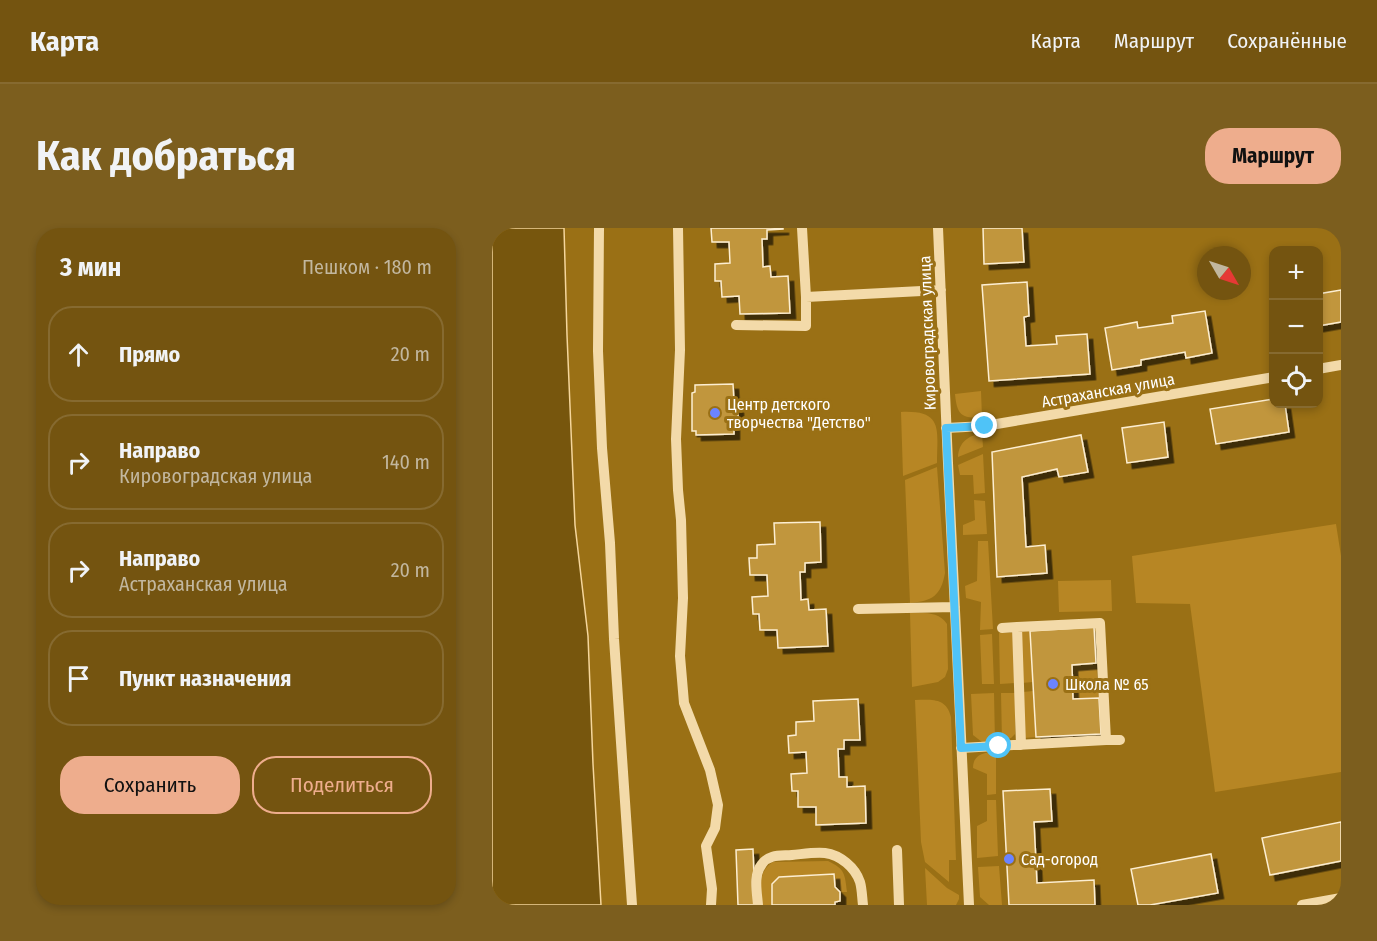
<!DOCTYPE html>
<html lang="ru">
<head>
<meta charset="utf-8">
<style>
  body { margin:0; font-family:"Fira Sans Condensed",sans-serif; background:#7c5e1e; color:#f1f3f6 }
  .controls { position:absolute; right:18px; top:18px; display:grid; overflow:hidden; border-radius:12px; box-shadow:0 3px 9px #0003 }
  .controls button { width:54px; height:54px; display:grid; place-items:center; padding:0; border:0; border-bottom:2px solid #866a30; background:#745410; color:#f1f3f6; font:30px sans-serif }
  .compass { position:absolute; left:705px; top:18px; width:54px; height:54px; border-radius:50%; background:#745410; box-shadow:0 3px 9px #0003; rotate:129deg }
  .stop { position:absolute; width:18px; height:18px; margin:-14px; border:4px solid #4fc3f7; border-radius:50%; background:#fff }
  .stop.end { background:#4fc3f7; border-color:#fff; box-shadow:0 2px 6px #0008 }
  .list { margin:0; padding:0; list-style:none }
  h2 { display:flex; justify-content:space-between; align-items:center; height:78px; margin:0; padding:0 24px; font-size:26px }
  h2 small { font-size:20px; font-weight:400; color:#c2b79f }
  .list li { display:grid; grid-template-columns:39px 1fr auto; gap:18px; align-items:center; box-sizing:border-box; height:96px; margin:0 12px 12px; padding:0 12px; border:2px solid #866a30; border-radius:24px }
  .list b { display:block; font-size:22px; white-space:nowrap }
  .list p { margin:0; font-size:20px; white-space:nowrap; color:#c2b79f }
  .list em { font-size:20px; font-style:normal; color:#c2b79f }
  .actions { display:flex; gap:12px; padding:18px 24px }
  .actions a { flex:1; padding:14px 0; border:2px solid #eead8d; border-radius:24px; text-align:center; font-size:21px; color:#eead8d }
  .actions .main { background:#eead8d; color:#111 }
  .icon { flex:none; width:33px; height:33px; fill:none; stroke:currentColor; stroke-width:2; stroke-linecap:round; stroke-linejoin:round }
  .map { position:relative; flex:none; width:849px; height:677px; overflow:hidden; border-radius:24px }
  header { display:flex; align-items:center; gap:36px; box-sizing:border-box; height:84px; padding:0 30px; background:#745410; border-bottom:2px solid #866a30 }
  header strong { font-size:28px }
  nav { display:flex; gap:33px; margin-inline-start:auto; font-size:21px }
  .intro { display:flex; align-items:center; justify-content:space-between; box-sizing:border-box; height:144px; padding:0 36px }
  h1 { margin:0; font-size:42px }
  .button { padding:15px 27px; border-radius:24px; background:#eead8d; color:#111; font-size:21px; font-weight:700 }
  main { display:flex; gap:36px; padding:0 36px }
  aside { flex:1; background:#745410; border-radius:24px; box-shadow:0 3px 9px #0003 }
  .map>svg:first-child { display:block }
</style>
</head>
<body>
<header>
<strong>Карта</strong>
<nav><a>Карта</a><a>Маршрут</a><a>Сохранённые</a></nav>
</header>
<div class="intro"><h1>Как добраться</h1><a class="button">Маршрут</a></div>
<main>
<aside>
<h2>3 мин<small>Пешком · 180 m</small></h2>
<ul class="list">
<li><svg class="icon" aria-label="ahead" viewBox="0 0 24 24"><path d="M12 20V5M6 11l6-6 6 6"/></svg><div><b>Прямо</b></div><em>20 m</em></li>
<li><svg class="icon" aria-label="right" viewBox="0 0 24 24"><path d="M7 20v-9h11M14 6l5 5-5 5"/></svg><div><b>Направо</b><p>Кировоградская улица</p></div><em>140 m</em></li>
<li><svg class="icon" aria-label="right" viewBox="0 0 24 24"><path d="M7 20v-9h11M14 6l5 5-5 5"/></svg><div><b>Направо</b><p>Астраханская улица</p></div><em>20 m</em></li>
<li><svg class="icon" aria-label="arrive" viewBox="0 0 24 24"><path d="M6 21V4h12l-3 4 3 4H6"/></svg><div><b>Пункт назначения</b></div></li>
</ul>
<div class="actions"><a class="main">Сохранить</a><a>Поделиться</a></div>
</aside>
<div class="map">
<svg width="849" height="677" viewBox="0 0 849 677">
  <defs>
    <filter id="shadow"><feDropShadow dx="5.5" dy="5.5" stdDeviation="0" flood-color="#0009"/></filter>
  </defs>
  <rect width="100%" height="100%" fill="#9a7015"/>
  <path fill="#b78624" d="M489,163L490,190C469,190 465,187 463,166Z
    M409,184C452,182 445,202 445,235L411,248Z
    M490,205L491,219L466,229C467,214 476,208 490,205Z
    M491,226L493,265L482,266L481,247H468L466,237Z
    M445,239L453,345C449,368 440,373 418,375L413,252Z
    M482,272L493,273L495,306L471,307V297L483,292Z
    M844,296L849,328V544L723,564L698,376L644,375L640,328Z
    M486,313H496L501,401L488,402L489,374L474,370L473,358L485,353Z
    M619,352L620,383L567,384L566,353Z
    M418,385C432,385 447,383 455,396L456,441L453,449L446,454L420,459Z
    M538,403L541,454L530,455L528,404Z
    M507,405H521L523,455L508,456Z
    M500,406L502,456H490L488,407Z
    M604,435L607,470L581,471L580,437Z
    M541,463L544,509L532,510L531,464Z
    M502,465L503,514H490L481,507L479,466Z
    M509,465H523V506L519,510L510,513Z
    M423,472C439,472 454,469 459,489L464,632H457V654L433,634L429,614Z
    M504,523V566L495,567V546L481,540C481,526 492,525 504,523Z
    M495,572H504L506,628L485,630V598L495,593Z
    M336,633C353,641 353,646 355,664H348L343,659L342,646L287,649L280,656V677H269C269,661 265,644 281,634Z
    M507,638L510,677H497L488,669L486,639Z
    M433,640L455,660L467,667V671L464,677H435Z"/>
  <path fill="#77560d" stroke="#f5d69c" stroke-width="1.5" d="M0,0H72L75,107L83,297L96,408L101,536L109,677H0Z"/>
  <path fill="#c1963d" stroke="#fdeed1" stroke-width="1.5" filter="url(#shadow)" d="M219,0H291V1L275,2V11H270L271,39L278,38L279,49L296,48L298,85L248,86L247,68L230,69L229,53H223V36L238,35L237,14H220Z
    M491,0H530L532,34L492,36Z
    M535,54L537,88L532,89L534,118L565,116L564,108L595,106L598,146L497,153L490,57Z
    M849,62V94L826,98V66Z
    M713,83L720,125L694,130L693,124L649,132V137L620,142L613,100L645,94L646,100L681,95L680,88Z
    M241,156L242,173L245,172L246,180V190H242V206L204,207V203H200V165L203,164V157Z
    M782,171V176H793L797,204L724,216L718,181Z
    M672,194L676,229L635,235L630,200Z
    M589,207L596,244L567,249L565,241L530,249L534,319L553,317L555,345L505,349L500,224Z
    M328,294L329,334L313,335V344H308L309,372L316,371L317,382L334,381L336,418L286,420L285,402H268L267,386H261L260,369L276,368L275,347H258L257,330H265V317L283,316L282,295Z
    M602,399L604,435L580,437L581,471L607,470L609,506L544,509L538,403Z
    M366,471L368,512H352V521H346L347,549H355V559L373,558L374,595L324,597V579H306V563H300L299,546L315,545L314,524L297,525L296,508L304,507V494L322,493L321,473Z
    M558,561L560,593L542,594L545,655L602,652L603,677H517L511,563Z
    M849,594V633L778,647L770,610Z
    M261,621L263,677H246L244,622Z
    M719,626L726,665L658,677H646L639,641Z
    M342,646L343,659L348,664V673L343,674V677H280V656L287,649Z"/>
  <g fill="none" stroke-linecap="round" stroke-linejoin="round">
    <path stroke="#f3daa9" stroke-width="10" d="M107,0L106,123L110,220L118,315L122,411L140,677
      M186,0L188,122L184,211L186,262L189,292L191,370L188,428L192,475L218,542L226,577L223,600L214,618L220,661L219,677
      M310,0L314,69L449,62
      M446,0L456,235L477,677
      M244,97L314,98V69
      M826,141L849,137
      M454,200L493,198L782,149
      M366,381L463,379
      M510,400L525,399
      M614,512H628
      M469,520L614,512L608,395L525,399L529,517
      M405,622L407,677
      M266,677C265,664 261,647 270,636C277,626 289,628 300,627C311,626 322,624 333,625C348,627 363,639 368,654C370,661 370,669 371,677
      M810,677L849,670"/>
  </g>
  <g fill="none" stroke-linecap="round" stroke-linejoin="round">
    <path stroke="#4fc3f7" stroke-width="8" d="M493,198L454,200L469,520L507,518"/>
  </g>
  <g fill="#6b84ff" stroke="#9a7015" stroke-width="2">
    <circle cx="223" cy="185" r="6"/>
    <circle cx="561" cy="456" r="6"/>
    <circle cx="517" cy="631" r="6"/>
  </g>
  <g text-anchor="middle" stroke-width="6" stroke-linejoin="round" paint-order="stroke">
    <g font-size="16" fill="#fff" stroke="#9a7015">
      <text transform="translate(435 105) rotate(-92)" y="6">Кировоградская улица</text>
      <text transform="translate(616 162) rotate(-10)" y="6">Астраханская улица</text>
    </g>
    <g font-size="16" fill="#fff" stroke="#9a7015" text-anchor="start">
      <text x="235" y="182">Центр детского<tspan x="235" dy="18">творчества "Детство"</tspan></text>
      <text x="573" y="462">Школа № 65</text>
      <text x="529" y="637">Сад-огород</text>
    </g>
  </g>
</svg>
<div class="controls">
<button>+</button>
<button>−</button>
<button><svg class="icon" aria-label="locate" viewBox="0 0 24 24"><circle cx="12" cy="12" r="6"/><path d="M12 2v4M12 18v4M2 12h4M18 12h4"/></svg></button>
</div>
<svg class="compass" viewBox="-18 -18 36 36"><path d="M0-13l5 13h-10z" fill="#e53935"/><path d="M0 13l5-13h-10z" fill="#c2b79f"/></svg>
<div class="stop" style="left:507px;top:518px"></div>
<div class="stop end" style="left:493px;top:198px"></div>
</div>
</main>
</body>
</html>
